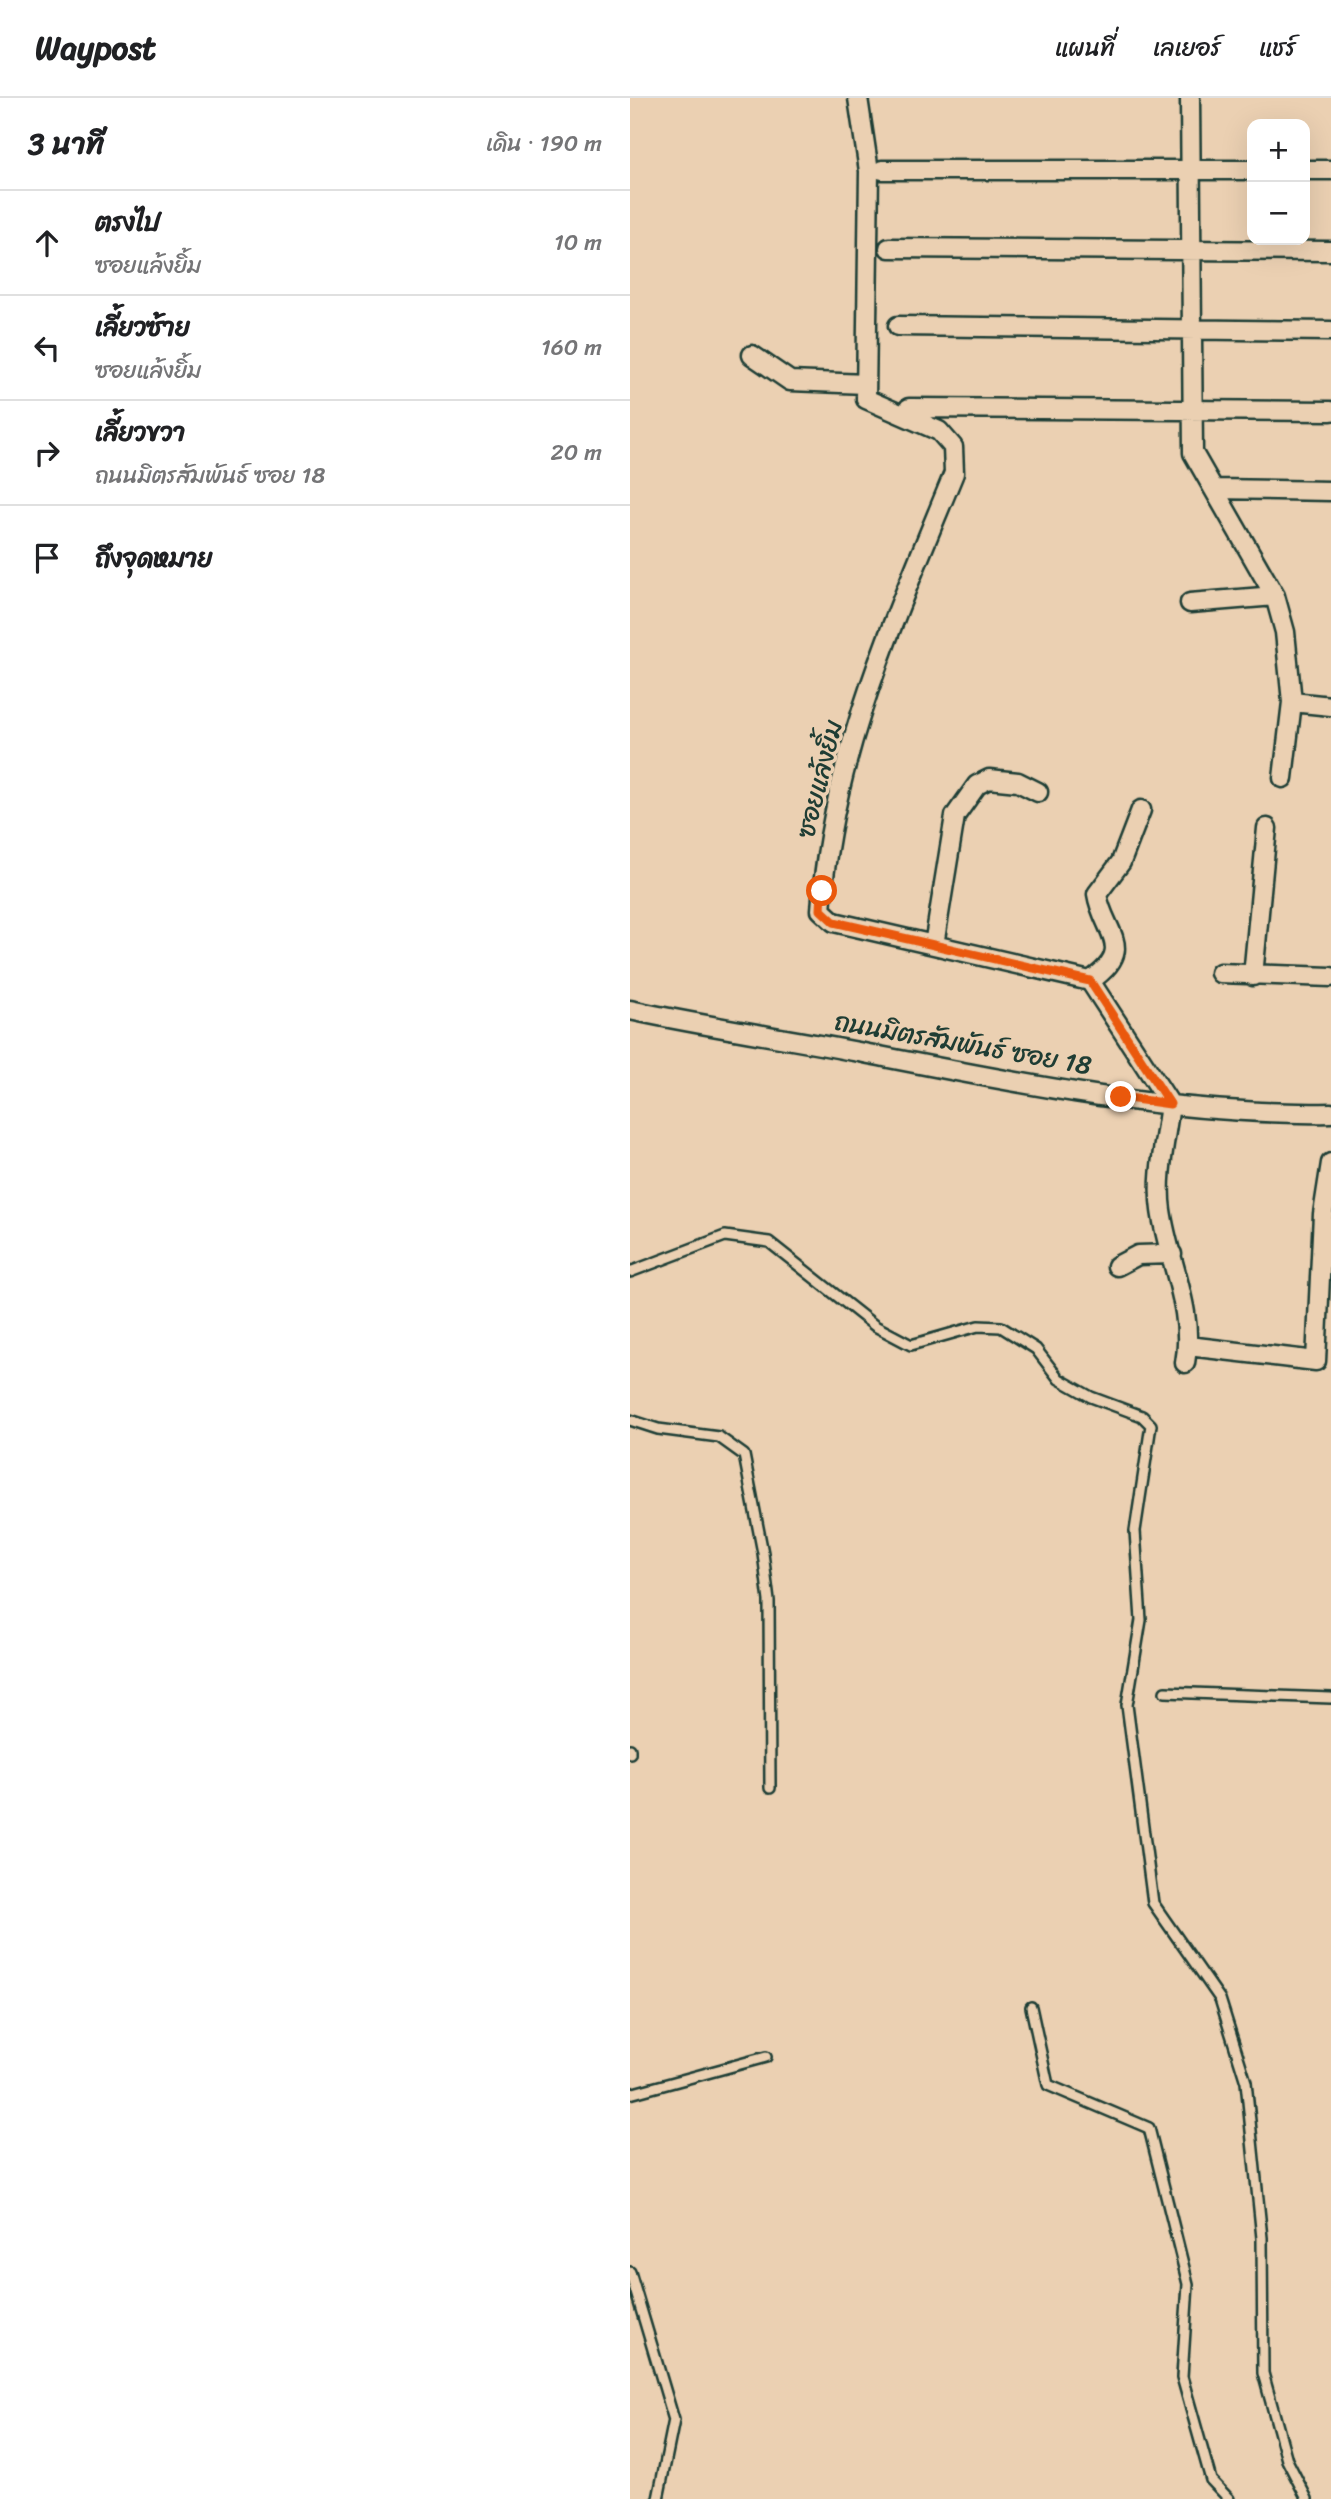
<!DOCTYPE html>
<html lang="th">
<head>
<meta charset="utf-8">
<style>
  body { margin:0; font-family:Sriracha,"Playpen Sans Thai",sans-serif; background:#f2f2f2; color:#202124 }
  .controls { position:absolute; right:21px; top:21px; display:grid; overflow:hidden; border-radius:14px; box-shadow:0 7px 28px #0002 }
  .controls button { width:63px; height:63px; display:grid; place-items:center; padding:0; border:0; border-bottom:2px solid #e0e0e0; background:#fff; color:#202124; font:35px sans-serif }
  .stop { position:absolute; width:21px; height:21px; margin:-16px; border:5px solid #ea580c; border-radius:50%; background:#fff }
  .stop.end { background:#ea580c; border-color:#fff; box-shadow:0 2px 7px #0008 }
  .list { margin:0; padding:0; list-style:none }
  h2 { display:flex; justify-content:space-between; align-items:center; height:91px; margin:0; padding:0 28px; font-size:30px }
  h2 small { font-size:23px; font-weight:400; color:#757577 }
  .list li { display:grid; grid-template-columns:46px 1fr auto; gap:21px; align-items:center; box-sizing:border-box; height:105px; padding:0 28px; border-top:2px solid #e0e0e0 }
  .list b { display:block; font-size:26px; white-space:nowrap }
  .list p { margin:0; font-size:23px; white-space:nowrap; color:#757577 }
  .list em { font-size:23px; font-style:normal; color:#757577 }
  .icon { flex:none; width:38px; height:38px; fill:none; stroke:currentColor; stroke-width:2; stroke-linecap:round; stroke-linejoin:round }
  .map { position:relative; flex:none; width:701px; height:2401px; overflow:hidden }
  header { display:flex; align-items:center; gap:42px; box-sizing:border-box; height:98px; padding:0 35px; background:#fff; border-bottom:2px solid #e0e0e0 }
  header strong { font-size:33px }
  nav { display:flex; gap:38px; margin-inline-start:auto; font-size:24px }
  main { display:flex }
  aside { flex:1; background:#fff }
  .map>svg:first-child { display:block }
</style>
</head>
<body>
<header>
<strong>Waypost</strong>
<nav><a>แผนที่</a><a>เลเยอร์</a><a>แชร์</a></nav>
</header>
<main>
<aside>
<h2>3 นาที<small>เดิน · 190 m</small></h2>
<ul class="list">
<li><svg class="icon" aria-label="ahead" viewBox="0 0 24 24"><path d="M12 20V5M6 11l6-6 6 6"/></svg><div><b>ตรงไป</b><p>ซอยแล้งยิ้ม</p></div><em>10 m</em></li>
<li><svg class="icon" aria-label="left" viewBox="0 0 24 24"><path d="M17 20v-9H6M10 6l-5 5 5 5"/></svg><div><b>เลี้ยวซ้าย</b><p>ซอยแล้งยิ้ม</p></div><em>160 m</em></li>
<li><svg class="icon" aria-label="right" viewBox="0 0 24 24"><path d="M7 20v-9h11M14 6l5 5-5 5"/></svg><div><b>เลี้ยวขวา</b><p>ถนนมิตรสัมพันธ์ ซอย 18</p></div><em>20 m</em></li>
<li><svg class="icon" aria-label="arrive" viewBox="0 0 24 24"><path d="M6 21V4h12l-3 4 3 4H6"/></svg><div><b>ถึงจุดหมาย</b></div></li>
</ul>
</aside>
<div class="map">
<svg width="701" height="2401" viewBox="0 0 701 2401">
  <rect width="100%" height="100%" fill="#ebd0b2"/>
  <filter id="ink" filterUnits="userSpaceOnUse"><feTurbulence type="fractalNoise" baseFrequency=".0143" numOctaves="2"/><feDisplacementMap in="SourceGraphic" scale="14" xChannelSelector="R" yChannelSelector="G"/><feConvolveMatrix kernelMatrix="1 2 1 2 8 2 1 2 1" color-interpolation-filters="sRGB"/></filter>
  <g filter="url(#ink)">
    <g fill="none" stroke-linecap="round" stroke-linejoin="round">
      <defs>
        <path id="service" d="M0,1174L95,1138L139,1144L245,1228L281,1247L348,1228L371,1229L406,1251L429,1281L461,1299L512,1318L521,1327L505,1433L511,1522L497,1607L523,1805L590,1901L616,1984L632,2140L633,2275L657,2362L677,2401
          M0,1322L28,1331L89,1339L114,1357L133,1455L139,1503L140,1690
          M535,1594L701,1600
          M0,1651V1655
          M401,1909L418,1987L519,2030L558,2186L552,2279L581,2382L599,2401
          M0,1996L136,1959
          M0,2174L44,2322L28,2401"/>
        <path id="minor" d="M228,0L239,73L236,301L309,333L323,349L324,375C267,515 201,659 191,812L204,824L460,883L540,1006C536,1040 526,1078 531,1112C538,1163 565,1213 555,1265
          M560,0L563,355L645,498L655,534L662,604L653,680
          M252,72H622
          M675,72H701
          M259,150L701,153
          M268,228L701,233
          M122,257L160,283L236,286
          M279,310L701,313
          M585,391L701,393
          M560,505L645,498
          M662,604L701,608
          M304,847L325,718L347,687L359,681L388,684L408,694
          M590,875L701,879
          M623,878L637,730
          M460,883C508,850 473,835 467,796L491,764L511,712
          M0,912C78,929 156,940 234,955C387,985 545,1018 701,1015
          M487,1168L508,1157L542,1156
          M558,1248L686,1263L693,1116L701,1065"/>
      </defs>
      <use href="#service" stroke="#1f3d34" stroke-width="14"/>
      <use href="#minor" stroke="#1f3d34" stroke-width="23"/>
      <use href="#service" stroke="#ebd0b2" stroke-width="9"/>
      <use href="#minor" stroke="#ebd0b2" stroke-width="18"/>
    </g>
  </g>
  <g fill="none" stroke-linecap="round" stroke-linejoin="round" filter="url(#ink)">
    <path stroke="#ea580c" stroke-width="9" d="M192,793L191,812L204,824L460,883L540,1006L491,999"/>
  </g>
  <g text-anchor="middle" stroke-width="7" stroke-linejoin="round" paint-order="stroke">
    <g font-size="26" fill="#1f3d34" stroke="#ebd0b2">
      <text transform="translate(189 681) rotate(-76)" y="9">ซอยแล้งยิ้ม</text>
      <text transform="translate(333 945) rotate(10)" y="9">ถนนมิตรสัมพันธ์ ซอย 18</text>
    </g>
  </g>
</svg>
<div class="controls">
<button>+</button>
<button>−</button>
</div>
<div class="stop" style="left:192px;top:793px"></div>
<div class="stop end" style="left:491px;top:999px"></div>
</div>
</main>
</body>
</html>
